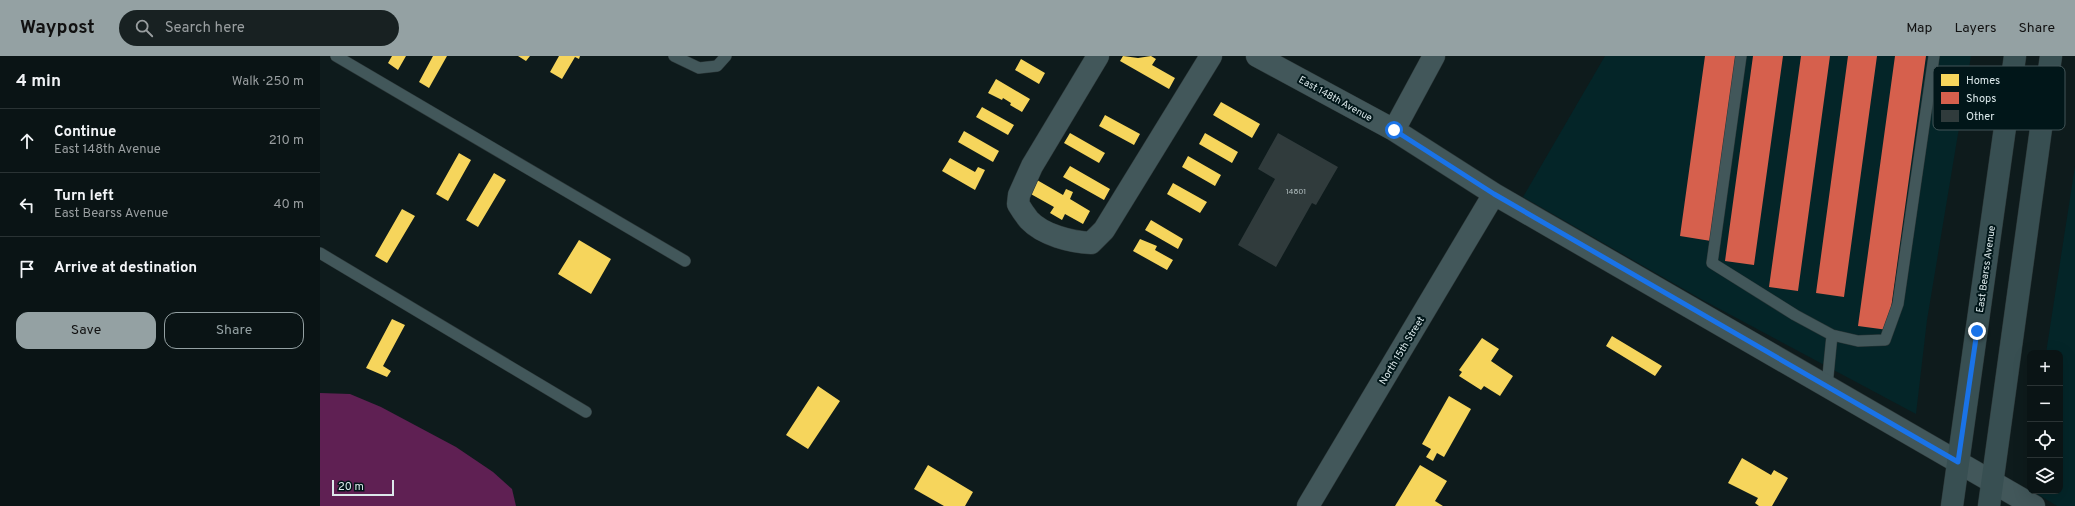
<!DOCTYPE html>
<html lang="en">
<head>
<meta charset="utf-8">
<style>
  body { margin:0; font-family:Overpass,sans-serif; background:#182122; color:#f1f3f6 }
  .controls { position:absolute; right:12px; bottom:12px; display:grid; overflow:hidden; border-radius:8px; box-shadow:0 4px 16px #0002 }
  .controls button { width:36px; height:36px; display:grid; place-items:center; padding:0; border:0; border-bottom:1px solid #2a3334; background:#0a1415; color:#f1f3f6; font:20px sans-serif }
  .scale { position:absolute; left:12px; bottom:10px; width:62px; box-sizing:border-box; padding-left:4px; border:2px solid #dce9eb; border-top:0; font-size:11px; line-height:14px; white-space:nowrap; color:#dce9eb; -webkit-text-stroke:3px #011619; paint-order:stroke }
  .stop { position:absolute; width:12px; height:12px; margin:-9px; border:3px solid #1a73e8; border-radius:50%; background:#fff }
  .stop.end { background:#1a73e8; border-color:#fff; box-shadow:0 1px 4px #0008 }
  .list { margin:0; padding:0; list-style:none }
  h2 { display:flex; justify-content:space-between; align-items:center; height:52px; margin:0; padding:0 16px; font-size:17px }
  h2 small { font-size:13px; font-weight:400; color:#999ea0 }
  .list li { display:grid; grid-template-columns:26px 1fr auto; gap:12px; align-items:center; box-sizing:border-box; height:64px; padding:0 16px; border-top:1px solid #2a3334 }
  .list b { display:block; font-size:15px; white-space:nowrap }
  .list p { margin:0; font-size:13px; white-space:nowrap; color:#999ea0 }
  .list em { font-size:13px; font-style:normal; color:#999ea0 }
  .actions { display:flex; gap:8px; padding:12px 16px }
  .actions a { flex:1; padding:9px 0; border:1px solid #94a1a3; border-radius:12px; text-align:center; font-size:14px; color:#94a1a3 }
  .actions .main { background:#94a1a3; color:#111 }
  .icon { flex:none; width:22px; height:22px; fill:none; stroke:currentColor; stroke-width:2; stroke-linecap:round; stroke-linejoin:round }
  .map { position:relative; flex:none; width:1755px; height:450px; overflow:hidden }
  header { display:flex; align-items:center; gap:24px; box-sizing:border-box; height:56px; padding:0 20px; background:#94a1a3; color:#111 }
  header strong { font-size:19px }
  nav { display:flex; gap:22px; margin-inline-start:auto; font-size:14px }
  .search { width:280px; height:36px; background:#182122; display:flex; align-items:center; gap:10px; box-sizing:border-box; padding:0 14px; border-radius:22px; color:#999ea0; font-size:15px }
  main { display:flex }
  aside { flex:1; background:#0a1415 }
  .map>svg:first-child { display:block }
</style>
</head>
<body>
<header>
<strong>Waypost</strong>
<div class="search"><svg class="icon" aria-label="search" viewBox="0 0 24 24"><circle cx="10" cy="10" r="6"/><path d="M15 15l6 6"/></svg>Search here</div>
<nav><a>Map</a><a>Layers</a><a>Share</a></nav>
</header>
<main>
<aside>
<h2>4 min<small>Walk · 250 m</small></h2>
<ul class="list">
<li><svg class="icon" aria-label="ahead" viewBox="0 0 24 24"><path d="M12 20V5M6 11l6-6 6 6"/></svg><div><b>Continue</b><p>East 148th Avenue</p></div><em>210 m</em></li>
<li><svg class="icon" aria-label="left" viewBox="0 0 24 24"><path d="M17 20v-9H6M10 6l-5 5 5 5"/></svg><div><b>Turn left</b><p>East Bearss Avenue</p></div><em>40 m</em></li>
<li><svg class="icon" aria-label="arrive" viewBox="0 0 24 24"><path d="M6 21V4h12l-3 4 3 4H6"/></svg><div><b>Arrive at destination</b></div></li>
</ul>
<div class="actions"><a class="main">Save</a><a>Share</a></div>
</aside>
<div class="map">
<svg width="1755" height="450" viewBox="0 0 1755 450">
  <rect width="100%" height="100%" fill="#0e1b1c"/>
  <path fill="#042528" d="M1285,0H1651L1607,264L1596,358L1381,243L1203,141Z
    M1755,110V450H1737L1712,435H1740V297H1726Z"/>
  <path fill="#5f2053" d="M0,337L30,338L61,351L136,391L173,416L192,433L196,450H0Z"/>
  <path fill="#f6d55c" d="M72,0H86L78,14L68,7Z
    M113,0H127L109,32L99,26Z
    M198,0H210L206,5Z
    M239,0H260L259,3L255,1L242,23L230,16Z
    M803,0L818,2L831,0L836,3L832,9L855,22L849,33L800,5Z
    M701,3L725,17L719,28L695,14Z
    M676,23L710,43L702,56L690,49L691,47L683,42L682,44L668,37Z
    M901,46L940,68L932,82L893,59Z
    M662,51L694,69L688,79L656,61Z
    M785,59L820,78L814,89L779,70Z
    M644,75L679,95L673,106L638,86Z
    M750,77L785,97L779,107L744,87Z
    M885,77L918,96L912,107L879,88Z
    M139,97L151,104L128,145L116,138Z
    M868,100L901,119L895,130L862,111Z
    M630,102L655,116L658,111L665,114L655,134L622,115Z
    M750,110L790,133L784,144L743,121Z
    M174,117L186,124L158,171L146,164Z
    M717,124L743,139L746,133L753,136L750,143L770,155L763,168L745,158L742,164L730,157L734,151L709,137Z
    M853,127L887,146L880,157L847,138Z
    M82,153L95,160L67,207L55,200Z
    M831,164L863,183L858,193L825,174Z
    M820,183L837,190L835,194L853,204L847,214L813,195Z
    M259,184L291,203L271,238L238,218Z
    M72,263L85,269L63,310L71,315L67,321L46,312Z
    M1292,280L1342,310L1335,320L1286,290Z
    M1162,282L1179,293L1171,305L1193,320L1180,340L1164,330L1161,334L1139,320L1142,316L1139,314Z
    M498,330L520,345L488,393L466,379Z
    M1129,340L1151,353L1124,401L1117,397L1113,405L1106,401L1111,393L1102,388Z
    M1422,402L1451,419L1454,414L1468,422L1452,450H1439L1435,447L1438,442L1408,427Z
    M608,409L653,436L645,450H624L594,433Z
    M1100,409L1127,425L1115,445L1123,450H1075Z"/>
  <path fill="#d6604d" d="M1385,0H1416L1391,185L1360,180Z
    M1433,0H1463L1434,209L1405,205Z
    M1481,0H1510L1478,235L1449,231Z
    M1528,0H1557L1524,241L1496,237Z
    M1575,0H1606L1568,274L1538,270Z"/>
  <path fill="#303b3c" d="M958,77L1018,111L996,149L992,147L956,211L918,189L955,123L938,113Z"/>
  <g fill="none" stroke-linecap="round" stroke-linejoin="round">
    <defs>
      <path id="service" d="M16,0L365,205
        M354,0L379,12L397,10L406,0
        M1421,0L1392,207L1475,259L1512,279L1538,285L1565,284L1578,248L1614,0
        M0,197L266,356
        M1507,330L1512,279"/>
      <path id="minor" d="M778,0L712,110L699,139L698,148C701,153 705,159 709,164C723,179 751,186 771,187L784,174L891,0
        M937,0L1074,74L1174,138L1714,450
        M1074,74L1114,0
        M988,450L1174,138"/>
      <path id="secondary" d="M1632,450L1695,0
        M1669,450L1731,0"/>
    </defs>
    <use href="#service" stroke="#2c3738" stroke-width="12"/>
    <use href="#minor" stroke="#2c3738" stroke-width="23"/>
    <use href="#secondary" stroke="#2c3738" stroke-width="23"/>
    <use href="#service" stroke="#42575a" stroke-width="11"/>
    <use href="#minor" stroke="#42575a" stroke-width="22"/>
    <use href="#secondary" stroke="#384f52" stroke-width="22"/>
  </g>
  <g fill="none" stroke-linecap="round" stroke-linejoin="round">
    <path stroke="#1a73e8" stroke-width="5" d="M1074,74L1174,138L1638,406L1657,275"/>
  </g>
  <g text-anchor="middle" stroke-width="4" stroke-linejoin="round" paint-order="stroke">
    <g font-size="8" fill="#b1bebf">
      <text x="976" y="138">14801</text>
    </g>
    <g font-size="10" fill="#dce9eb" stroke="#011619">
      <text transform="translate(1016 42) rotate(29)" y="4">East 148th Avenue</text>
      <text transform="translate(1665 213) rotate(-82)" y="4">East Bearss Avenue</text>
      <text transform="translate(1081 294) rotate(-59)" y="4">North 15th Street</text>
    </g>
  </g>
  <rect x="1613" y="10" width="132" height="64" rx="6" fill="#011619" stroke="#435558" stroke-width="1"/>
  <rect x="1621" y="18" width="18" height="12" fill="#f6d55c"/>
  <rect x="1621" y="36" width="18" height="12" fill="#d6604d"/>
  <rect x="1621" y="54" width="18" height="12" fill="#303b3c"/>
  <g font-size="11" fill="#dce9eb">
    <text x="1646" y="28">Homes</text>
    <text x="1646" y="46">Shops</text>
    <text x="1646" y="64">Other</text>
  </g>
</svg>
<div class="controls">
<button>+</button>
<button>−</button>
<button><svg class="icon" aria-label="locate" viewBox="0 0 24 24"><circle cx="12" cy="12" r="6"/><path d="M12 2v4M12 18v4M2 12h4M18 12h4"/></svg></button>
<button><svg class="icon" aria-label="layers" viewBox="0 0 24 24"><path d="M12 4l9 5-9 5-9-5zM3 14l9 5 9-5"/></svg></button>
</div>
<div class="scale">20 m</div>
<div class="stop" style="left:1074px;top:74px"></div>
<div class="stop end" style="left:1657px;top:275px"></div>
</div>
</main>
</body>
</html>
